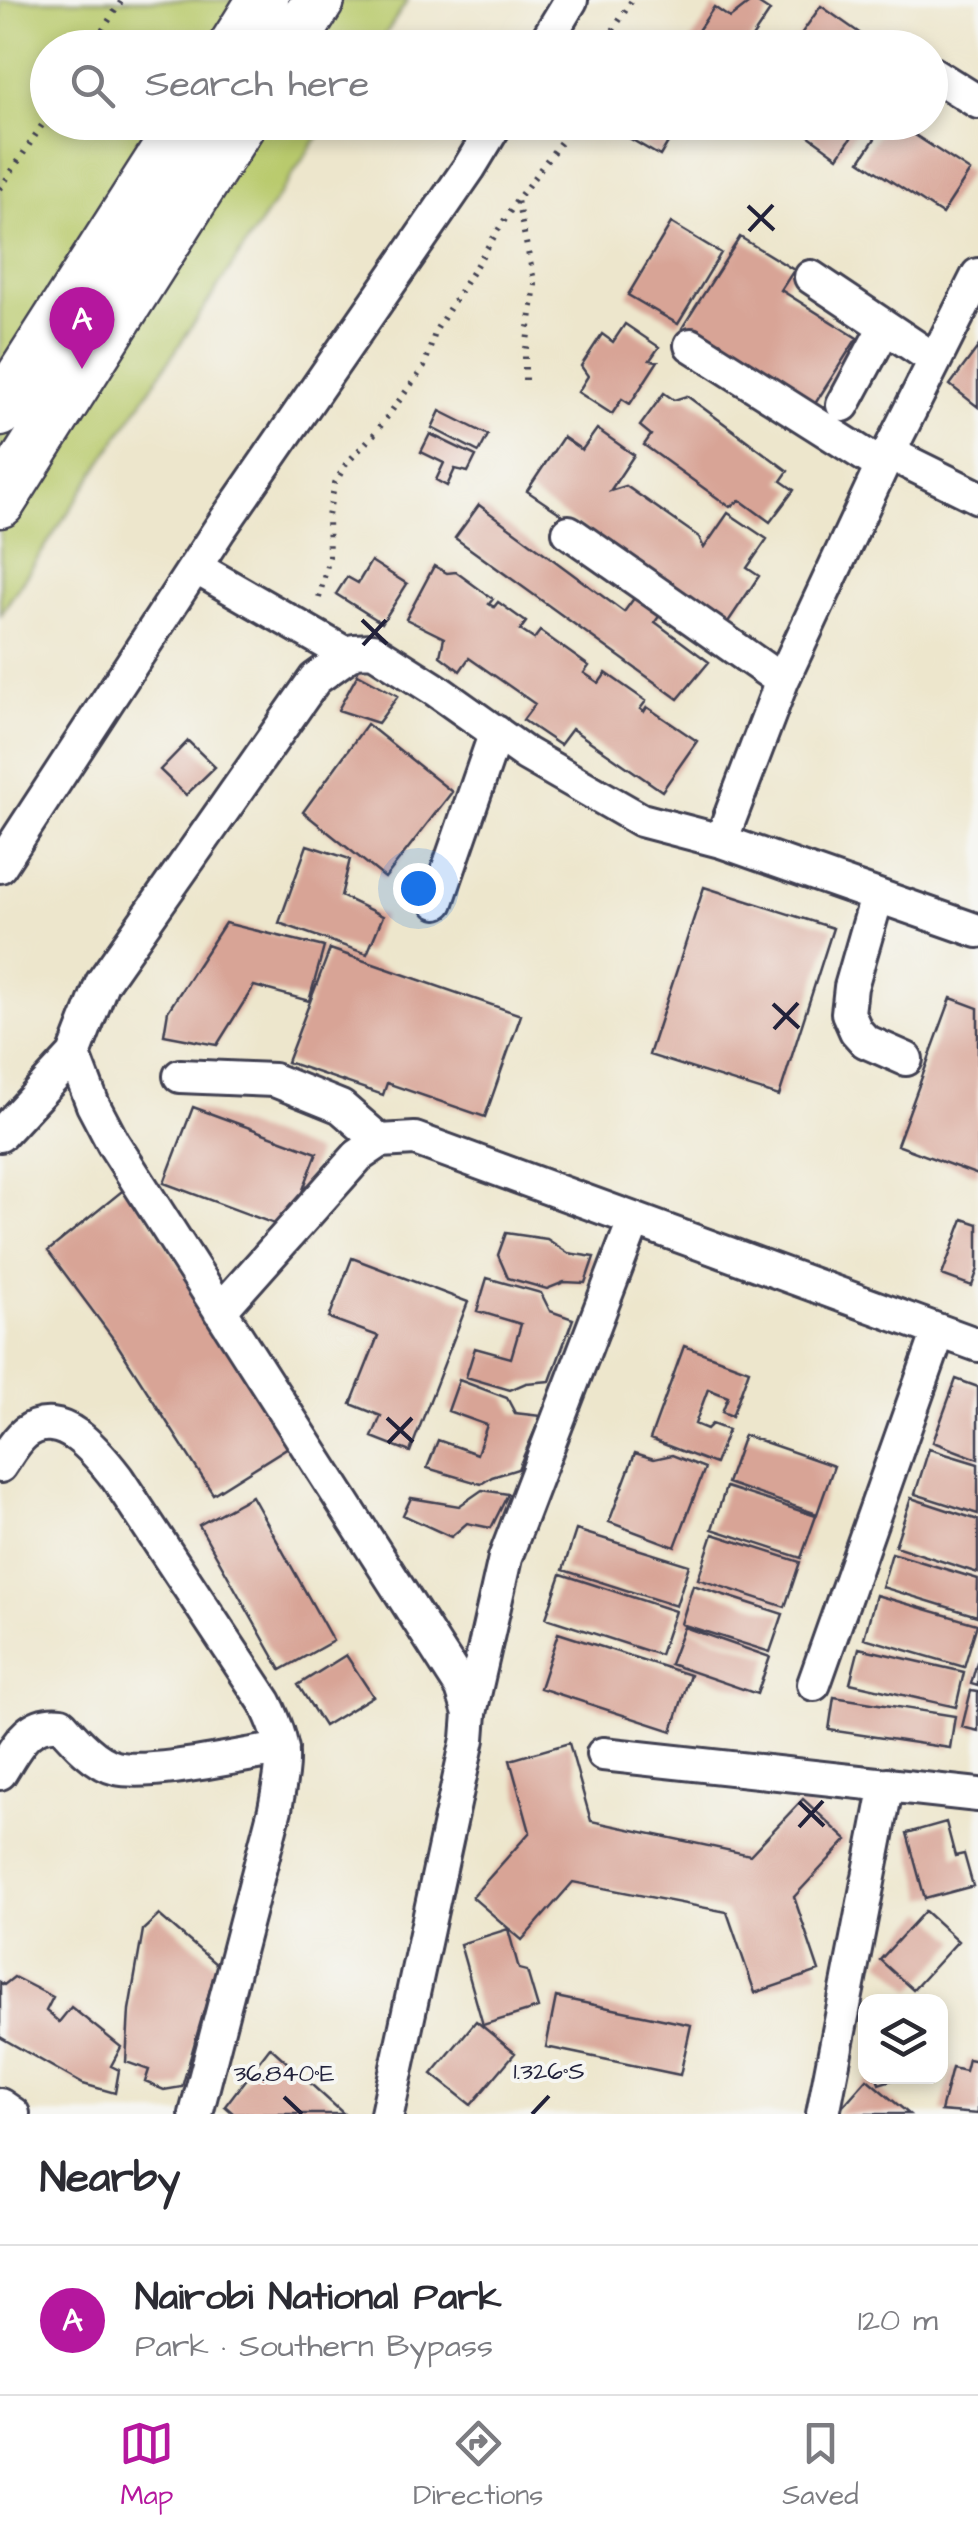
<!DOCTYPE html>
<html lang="en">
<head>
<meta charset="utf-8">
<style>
  body { margin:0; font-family:"Architects Daughter",sans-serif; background:#f2f2f3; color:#2b2b33 }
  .controls { position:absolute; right:30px; bottom:30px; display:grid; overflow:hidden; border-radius:20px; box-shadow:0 5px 15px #0003 }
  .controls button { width:90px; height:90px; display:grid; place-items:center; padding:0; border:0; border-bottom:2px solid #e1e1e2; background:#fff; color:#2b2b33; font:50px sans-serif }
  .you { position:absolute; left:418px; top:888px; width:35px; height:35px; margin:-25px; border:8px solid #fff; border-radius:50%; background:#1a73e8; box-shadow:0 0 0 15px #1a73e833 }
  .badge { display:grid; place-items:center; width:65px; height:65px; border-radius:50%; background:#b5179e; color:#fff; font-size:32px; font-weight:700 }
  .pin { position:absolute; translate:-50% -82px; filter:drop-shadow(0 2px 5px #0008) }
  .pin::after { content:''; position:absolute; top:52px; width:35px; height:30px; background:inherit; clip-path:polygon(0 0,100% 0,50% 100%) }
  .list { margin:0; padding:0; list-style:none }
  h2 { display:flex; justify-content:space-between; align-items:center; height:130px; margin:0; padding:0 40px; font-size:42px }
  h2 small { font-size:32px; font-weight:400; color:#7c7c81 }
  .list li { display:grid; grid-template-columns:65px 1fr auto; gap:30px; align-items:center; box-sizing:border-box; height:150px; padding:0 40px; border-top:2px solid #e1e1e2 }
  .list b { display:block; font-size:38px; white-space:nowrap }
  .list p { margin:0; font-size:32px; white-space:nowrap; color:#7c7c81 }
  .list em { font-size:32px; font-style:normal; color:#7c7c81 }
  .icon { flex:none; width:55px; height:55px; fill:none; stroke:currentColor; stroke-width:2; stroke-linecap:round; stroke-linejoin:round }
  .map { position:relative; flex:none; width:978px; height:2114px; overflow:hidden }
  .search { position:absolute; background:#fff; box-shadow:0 5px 15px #0003; left:30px; right:30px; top:30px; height:110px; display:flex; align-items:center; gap:25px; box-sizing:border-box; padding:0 35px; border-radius:55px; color:#7c7c81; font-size:38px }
  .sheet { height:280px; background:#fff }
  nav { display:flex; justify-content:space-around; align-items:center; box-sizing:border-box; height:140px; border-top:2px solid #e1e1e2; background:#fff; font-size:28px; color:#7c7c81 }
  nav a { display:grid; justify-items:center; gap:5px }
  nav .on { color:#b5179e }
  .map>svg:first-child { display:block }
</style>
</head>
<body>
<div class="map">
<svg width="978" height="2114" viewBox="0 0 978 2114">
  <rect width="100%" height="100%" fill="#f6f6f2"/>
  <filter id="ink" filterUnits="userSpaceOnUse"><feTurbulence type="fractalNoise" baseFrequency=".01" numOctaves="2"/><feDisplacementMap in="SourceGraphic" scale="20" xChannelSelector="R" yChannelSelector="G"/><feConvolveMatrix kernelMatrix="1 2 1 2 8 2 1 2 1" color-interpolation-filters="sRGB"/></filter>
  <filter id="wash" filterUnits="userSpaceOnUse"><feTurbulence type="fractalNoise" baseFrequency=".0048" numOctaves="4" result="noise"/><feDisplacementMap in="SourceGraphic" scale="40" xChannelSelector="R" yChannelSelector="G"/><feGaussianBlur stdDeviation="2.25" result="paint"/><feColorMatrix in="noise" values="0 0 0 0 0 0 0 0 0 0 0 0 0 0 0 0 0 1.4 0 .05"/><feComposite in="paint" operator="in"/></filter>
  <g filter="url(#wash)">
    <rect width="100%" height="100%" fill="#ede6cc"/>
    <path fill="#b9ca6d" stroke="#6e7654" stroke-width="2.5" d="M0,0H408L377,47L48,48V122L327,123L0,615Z"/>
    <g id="blocks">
      <path fill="#d8a496" d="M753,0L770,11L745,48H695L689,44L714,7L730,18Z
        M821,6L868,39L862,48H791Z
        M632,122H680L660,156L624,135Z
        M790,122H862L838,157Z
        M886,122H895L970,171L942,214L860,161Z
        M671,223L721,253L678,324L628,295Z
        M740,237L794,270L781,290L857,338L811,410L682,328Z
        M625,324L659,347L650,360L658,361L630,404L622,399L612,414L578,392L588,376L581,366L602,334L613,342Z
        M978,347V407L950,385Z
        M664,393L674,400L687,396L788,471L781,481L794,490L770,522L740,500L730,507L644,445L651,435L640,426Z
        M440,411L488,435L479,452L432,428Z
        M597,429L634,455L610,491L626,486L699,537L704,548L728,513L767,539L747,568L759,576L726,625L527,491L563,437L582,450Z
        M430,434L476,456L468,472L455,469L447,486L436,480L444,463L421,452Z
        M479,505L624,612L640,590L665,608L655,622L709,662L678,699L455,538Z
        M371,561L407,584L382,623L336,594L347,577L358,583Z
        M434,566L447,573L456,572L493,599L489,604L494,607L498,602L526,622L520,630L534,639L540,631L589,666L584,673L599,683L606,673L646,701L640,709L644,712L647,707L697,741L662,791L572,729L560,745L523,720L535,704L469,658L460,671L440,656L444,638L406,619Z
        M358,674L398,696L378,723L338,710Z
        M367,724L452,792L385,878L303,812Z
        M188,741L215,767L186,795L160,770Z
        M307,845L350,859L341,896L383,916L367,954L279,923Z
        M704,887L833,928L779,1096L649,1055Z
        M225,923L324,947L309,1001L254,986L217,1045L164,1035L168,1011Z
        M330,949L521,1015L485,1117L387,1083L383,1095L287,1062Z
        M951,998L978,1008V1175L897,1145Z
        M193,1107L317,1153L288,1229L164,1183Z
        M127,1187L296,1442L213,1494L115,1341L48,1251Z
        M963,1219L978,1224V1269L972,1286L942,1275Z
        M506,1233L547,1239L568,1253L594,1257L585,1283L564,1282L547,1289L508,1278L498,1255Z
        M352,1258L468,1302L410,1452L372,1437L381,1416L351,1404L378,1336L329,1318Z
        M487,1278L541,1293L550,1311L573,1319L550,1381L526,1383L510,1390L466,1377L475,1348L511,1358L521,1324L477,1311Z
        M684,1346L749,1370L732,1416L722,1412L728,1397L708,1389L695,1424L707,1429L712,1424L728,1430L715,1464L650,1439Z
        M956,1379L978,1387V1459L933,1442Z
        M459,1380L507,1398L515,1413L541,1416L518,1469L492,1477L481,1484L427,1468L438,1440L477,1454L487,1425L448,1411Z
        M744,1435L834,1466L817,1514L727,1483Z
        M929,1449L978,1464V1514L915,1494Z
        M635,1453L654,1459L672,1455L705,1468L675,1547L609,1522Z
        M726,1487L816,1516L801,1558L712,1529Z
        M482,1490L508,1494L491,1528L467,1523L451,1537L403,1515L411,1498L459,1506Z
        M252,1496L333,1641L281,1670L199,1525Z
        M911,1498L978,1520V1573L895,1546Z
        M576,1530L689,1565L676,1606L563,1570Z
        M713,1534L800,1562L785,1607L698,1579Z
        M892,1553L978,1579L977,1616L882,1587Z
        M561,1574L675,1611L660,1655L546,1618Z
        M693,1585L783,1614L770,1652L681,1624Z
        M876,1595L977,1624L964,1667L864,1638Z
        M684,1627L770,1657L757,1694L670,1664Z
        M558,1633L690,1675L672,1731L540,1688Z
        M859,1648L964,1672L956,1707L850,1683Z
        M346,1655L373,1696L324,1726L298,1685Z
        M977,1662H978V1686L971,1684Z
        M971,1691L978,1692V1731L962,1727Z
        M834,1697L955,1716L950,1748L829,1730Z
        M569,1743L591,1821L750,1855L803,1799L847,1840L794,1897L819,1971L755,1993L727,1912L573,1882L522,1940L472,1897L530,1832L510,1760Z
        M946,1822L955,1856L964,1854L973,1886L925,1899L907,1833Z
        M925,1911L958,1941L913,1990L880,1960Z
        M159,1915L217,1965L182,2087L164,2090L145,2082L149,2070L126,2062L129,2010L143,1930Z
        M508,1929L519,1969L527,1971L538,2008L483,2025L460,1944Z
        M14,1977L53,1997L46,2011L59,2022L71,2007L121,2047L111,2066L119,2070L115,2093L83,2084L0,2037V1982L4,1985Z
        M556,1997L691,2025L680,2075L546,2047Z
        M476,2021L515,2053L471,2105L432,2074Z
        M270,2047L344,2114H234L225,2106Z
        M968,2059L978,2061V2114L941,2111L952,2068L965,2071Z
        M877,2076H901V2077L879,2084Z
        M867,2079L909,2114H836Z"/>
    </g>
  </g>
  <g filter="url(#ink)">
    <use href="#blocks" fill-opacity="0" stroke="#403f51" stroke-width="2.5"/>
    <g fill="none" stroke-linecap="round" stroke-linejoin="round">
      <defs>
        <path id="minor" d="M542,48L571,0
          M930,72L978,102
          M811,277L935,360
          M691,345L882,466
          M843,405L885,327
          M889,453L978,497
          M569,532L782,681
          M195,567L348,655
          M721,841L782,681L882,466L978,275
          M0,866L219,530L469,168L497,122
          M877,897L851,987L848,1013L856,1031L865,1041L906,1059
          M437,902L496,732
          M180,1076L274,1080L341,1107L380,1141
          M0,1135L74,1055
          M220,1311L358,1156L380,1141L415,1139L978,1345
          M0,1466C7,1456 15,1441 25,1433C61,1406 97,1452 117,1478L265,1702C288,1748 284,1760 275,1809L196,2114
          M814,1684L939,1331
          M470,1713L505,1558L634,1221
          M603,1754L978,1795
          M0,1773C16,1748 27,1720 61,1724C75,1740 95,1763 116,1768C151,1776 242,1755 282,1749
          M0,2105L13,2114
          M387,2114L468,1739L470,1713L462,1688L113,1143L93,1105L74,1055L102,983L315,679L354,651L373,650L436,690L526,754L641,820L721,841L978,931
          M823,2114L887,1784"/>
        <path id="highway" d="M233,48L263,0
          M289,48L319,0
          M0,411L185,122
          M0,502L241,122"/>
      </defs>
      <use href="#minor" stroke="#403f51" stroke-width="38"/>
      <use href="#highway" stroke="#403f51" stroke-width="55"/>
      <path stroke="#403f51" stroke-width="6" stroke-dasharray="2.5 8" stroke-linecap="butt" d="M91,48L122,0
        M602,48L632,0
        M0,189L48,116
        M525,380V356L535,285L517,200L563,139L569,122
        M319,598L329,557L328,516L335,483L346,464L376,432L424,367L436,330L517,200"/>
      <use href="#minor" stroke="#fff" stroke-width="32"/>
      <use href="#highway" stroke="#fff" stroke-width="50"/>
    </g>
  </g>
  <path fill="none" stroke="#22223b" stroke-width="4" d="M748,206L774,230M749,231L773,205M362,620L387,644M363,645L386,620M773,1004L799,1028M774,1029L798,1003M387,1418L413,1442M388,1443L412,1418M799,1802L824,1826M799,1827L823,1801M284,2097L302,2114M532,2114L549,2096"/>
  <g font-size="25" text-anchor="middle" fill="#22223b" stroke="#f6f6f2" stroke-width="8" stroke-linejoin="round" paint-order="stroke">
    <text x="549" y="2079">1.326°S</text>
    <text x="284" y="2081">36.840°E</text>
  </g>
</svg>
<div class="controls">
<button><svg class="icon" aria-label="layers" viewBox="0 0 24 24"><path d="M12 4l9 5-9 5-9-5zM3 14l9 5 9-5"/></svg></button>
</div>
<div class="you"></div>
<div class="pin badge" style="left:82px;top:369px">A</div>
<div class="search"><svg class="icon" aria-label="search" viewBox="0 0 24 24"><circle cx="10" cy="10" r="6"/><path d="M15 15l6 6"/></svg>Search here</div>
</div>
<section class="sheet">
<h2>Nearby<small></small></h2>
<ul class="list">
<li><span class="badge">A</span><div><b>Nairobi National Park</b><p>Park · Southern Bypass</p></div><em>120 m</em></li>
</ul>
</section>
<nav>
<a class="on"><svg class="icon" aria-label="map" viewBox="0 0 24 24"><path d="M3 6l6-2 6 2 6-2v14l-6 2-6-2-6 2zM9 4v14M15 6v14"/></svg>Map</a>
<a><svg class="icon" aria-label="directions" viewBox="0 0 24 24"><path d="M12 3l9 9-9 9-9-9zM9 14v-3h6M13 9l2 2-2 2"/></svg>Directions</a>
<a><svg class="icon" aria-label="saved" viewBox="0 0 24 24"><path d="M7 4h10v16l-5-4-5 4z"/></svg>Saved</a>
</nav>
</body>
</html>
